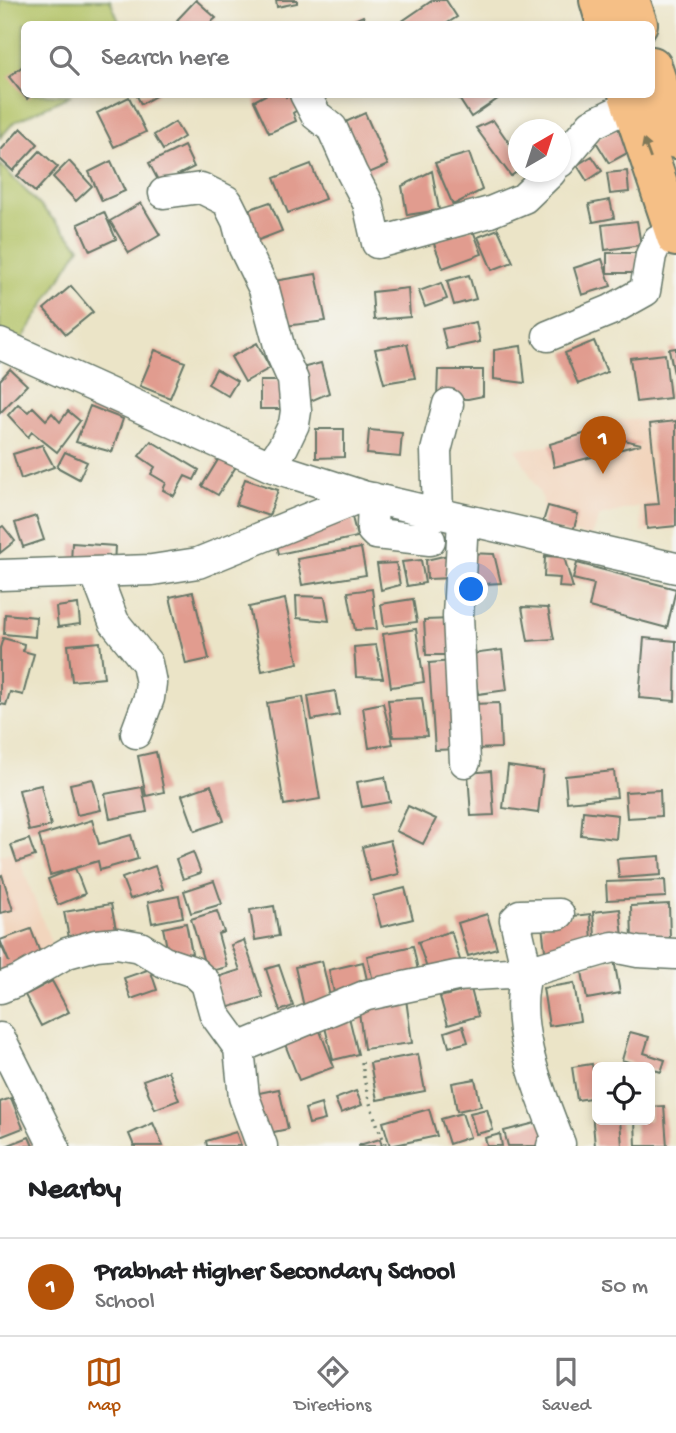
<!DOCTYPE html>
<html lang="en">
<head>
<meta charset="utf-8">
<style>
  body { margin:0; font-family:"Gochi Hand",sans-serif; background:#f2f2f2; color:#202124 }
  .controls { position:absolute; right:21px; bottom:21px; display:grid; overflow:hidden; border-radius:10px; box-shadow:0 4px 10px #0003 }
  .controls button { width:63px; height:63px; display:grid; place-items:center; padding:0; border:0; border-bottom:2px solid #e0e0e0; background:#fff; color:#202124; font:35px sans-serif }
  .compass { position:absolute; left:508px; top:119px; width:63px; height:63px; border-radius:50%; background:#fff; box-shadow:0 4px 10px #0003; rotate:39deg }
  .you { position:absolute; left:472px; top:590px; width:24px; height:24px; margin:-18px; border:5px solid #fff; border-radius:50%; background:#1a73e8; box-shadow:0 0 0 10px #1a73e833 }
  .badge { display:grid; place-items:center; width:46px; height:46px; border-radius:50%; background:#b45309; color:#fff; font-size:23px; font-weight:700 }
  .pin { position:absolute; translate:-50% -58px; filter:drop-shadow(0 2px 4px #0008) }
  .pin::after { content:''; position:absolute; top:37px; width:24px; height:21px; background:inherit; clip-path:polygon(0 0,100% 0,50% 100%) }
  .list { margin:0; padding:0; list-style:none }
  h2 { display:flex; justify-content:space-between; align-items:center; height:91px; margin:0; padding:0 28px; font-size:30px }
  h2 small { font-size:23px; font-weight:400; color:#757577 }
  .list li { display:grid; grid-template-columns:46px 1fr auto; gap:21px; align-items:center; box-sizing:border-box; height:98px; padding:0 28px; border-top:2px solid #e0e0e0 }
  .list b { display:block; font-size:26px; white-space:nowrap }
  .list p { margin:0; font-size:23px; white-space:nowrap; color:#757577 }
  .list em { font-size:23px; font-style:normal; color:#757577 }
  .icon { flex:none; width:38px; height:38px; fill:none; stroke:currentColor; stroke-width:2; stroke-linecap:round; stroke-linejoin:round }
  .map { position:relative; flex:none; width:676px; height:1146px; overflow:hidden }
  .search { position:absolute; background:#fff; box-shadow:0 4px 10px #0003; left:21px; right:21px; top:21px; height:77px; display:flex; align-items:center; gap:18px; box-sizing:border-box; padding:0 24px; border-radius:10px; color:#757577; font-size:26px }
  .sheet { height:189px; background:#fff }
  nav { display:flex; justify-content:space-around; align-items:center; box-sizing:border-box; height:98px; border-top:2px solid #e0e0e0; background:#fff; font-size:19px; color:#757577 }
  nav a { display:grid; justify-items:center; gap:4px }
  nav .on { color:#b45309 }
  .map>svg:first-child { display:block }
</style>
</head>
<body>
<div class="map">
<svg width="676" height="1146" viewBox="0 0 676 1146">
  <rect width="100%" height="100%" fill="#f6f6f2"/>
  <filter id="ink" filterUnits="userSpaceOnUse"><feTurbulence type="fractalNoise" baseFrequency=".0143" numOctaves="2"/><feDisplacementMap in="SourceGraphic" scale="14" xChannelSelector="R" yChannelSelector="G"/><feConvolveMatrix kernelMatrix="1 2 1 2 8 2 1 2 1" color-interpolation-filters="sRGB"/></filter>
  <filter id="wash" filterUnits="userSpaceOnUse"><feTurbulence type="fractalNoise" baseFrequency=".00686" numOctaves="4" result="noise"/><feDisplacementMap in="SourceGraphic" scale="28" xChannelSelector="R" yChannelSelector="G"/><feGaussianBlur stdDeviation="1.57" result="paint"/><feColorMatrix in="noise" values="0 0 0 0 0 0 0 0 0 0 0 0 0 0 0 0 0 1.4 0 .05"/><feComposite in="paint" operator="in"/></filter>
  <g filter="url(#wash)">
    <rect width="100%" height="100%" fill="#ebe4c7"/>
    <path fill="#f2d5bd" d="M676,418V529L642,532L639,506L600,516L591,537L542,525L543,499L516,449L547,446L567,437L588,421Z
      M16,851L55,953L0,975V855Z"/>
    <path fill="#b3c366" stroke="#69804d" stroke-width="2" d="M0,0H110L120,24H24V94L71,95L14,122L0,138Z
      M0,164L80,247L15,351L0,344Z"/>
    <g id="blocks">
      <path fill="#e19c8f" d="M196,0L216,18L209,24H181L177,20Z
        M276,0H297V3L277,7Z
        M433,0H446L457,17L446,24H403L401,22Z
        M363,16L367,24H346Z
        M24,65V94H32L27,99L9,77Z
        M136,94H159L141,104Z
        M267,94H285L286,97L292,95L299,109L293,113L296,121L269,133L254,101Z
        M456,94H505L471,117Z
        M129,97L146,132L114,147L97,113Z
        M365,113L388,165L362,176L339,125Z
        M493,120L516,153L518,152V171L511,176L476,128Z
        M175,122L184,137L163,150L154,135Z
        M618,127L631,151L609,163L595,140Z
        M21,128L38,144L13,171L0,159V151Z
        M184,146L194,167L160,184L149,163Z
        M40,151L58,167L35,192L17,176Z
        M469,153L482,190L453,205L435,163Z
        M592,156L602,171L587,181L577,165Z
        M69,161L92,186L76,201L53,177Z
        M111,161L125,191L102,201L89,172Z
        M311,164L325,199L288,213L274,178Z
        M432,171L439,210L407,215L402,186Z
        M627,171L629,192L610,194L607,173Z
        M610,200L614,218L593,222L589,204Z
        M270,202L282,231L251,243L239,213Z
        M141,203L160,235L129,253L110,221Z
        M104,212L116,239L90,251L78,224Z
        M637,221L641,245L605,250L602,225Z
        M472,228L482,254L443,268L433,241Z
        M498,229L513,262L492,270L478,237Z
        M607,253H637L638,273H607Z
        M602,259L611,286L582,295L574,268Z
        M316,274L326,321L285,326L268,282Z
        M469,275L476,299L454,305L447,281Z
        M441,283L447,299L425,307L419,291Z
        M71,286L93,312L66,334L44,309Z
        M408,288L410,317L374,320L372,292Z
        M476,322L480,342L447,349L442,329Z
        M594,341L607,372L578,384L565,353Z
        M257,343L270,368L245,382L231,357Z
        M407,344L415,378L384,383L375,349Z
        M521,346L525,383L494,379V350Z
        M676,348V379H675L669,349Z
        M155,350L185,362L170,398L140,386Z
        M665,354L670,398L636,402L630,358Z
        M321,363L329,393L306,403L294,370Z
        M10,369L27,385L0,413V380Z
        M216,369L237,381L228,396L208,384Z
        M438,370H483V396L468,399L437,398Z
        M260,381H288V409H260Z
        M18,404L28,412L33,407L46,420L52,413L60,422L68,411L80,421L57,452L32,432L28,437L8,415Z
        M90,406L123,419L112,452L76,442Z
        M676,421V526L647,529L645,505L659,504L650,424Z
        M316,429H344V457L316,458Z
        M369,430L402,433L400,457L367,454Z
        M590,432L641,444L554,467L550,444Z
        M151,441L199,470L194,480L185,476L174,496L163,490L166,483L151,474L155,467L139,456Z
        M42,445L54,467L21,479L13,454Z
        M65,452L87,462L79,479L57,467Z
        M221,455L237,465L218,495L202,486Z
        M245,479L278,490L269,516L236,505Z
        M548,506L578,514L572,535L542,525Z
        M36,516L44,540L23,547L15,523Z
        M352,517L357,537L279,554L274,533Z
        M3,526L15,541L0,553V528Z
        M72,543L115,546L114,565L71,563Z
        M361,548L366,575L302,585L297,559Z
        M467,553L494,554L501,583L465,585Z
        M448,555L452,578L427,579L426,560Z
        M545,556L564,557L573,588L559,587L560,578L544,577Z
        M421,560L425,583L407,586L402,562Z
        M396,563L400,585L381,590L377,564Z
        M577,563L676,589L667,628L589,607L594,584L573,579Z
        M372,589L377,629L355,630L348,592Z
        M193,592L209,659L186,664L170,597Z
        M296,596L325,597L329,621L297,618Z
        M285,599L298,663L262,671L249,607Z
        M413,599L417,622L384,626L381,604Z
        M78,604L80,624L58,627L56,607Z
        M522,607L548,608L554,639L528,641Z
        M5,614L36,617L35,637L4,634Z
        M453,619L454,655H426L424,620Z
        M416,629L424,682L391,687L383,634Z
        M3,638L24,644L23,651L34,654L23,695L10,692L6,705L0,704V648Z
        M644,638L676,641L675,701L639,698Z
        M100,642L104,678L72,681L68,645Z
        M376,645L383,678L356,677L354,647Z
        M502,650L507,690L478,694L472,654Z
        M453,661L458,749L435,750L429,663Z
        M335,691L339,715L312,720L308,696Z
        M303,697L320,799L284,805L267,703Z
        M422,698L427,736L393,737L388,700Z
        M383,703L393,744L369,748L363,707Z
        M499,703L501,748L474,749L472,704Z
        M156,752L164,792L146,796L138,756Z
        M508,766L543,771L538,813L503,808Z
        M491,771L494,815L471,816L468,773Z
        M614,771L617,797L567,802L565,776Z
        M385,777L390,802L362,807L357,782Z
        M93,779L101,810L77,815L70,784Z
        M41,785L51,826L29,831L19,790Z
        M211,785L224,821L195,831L182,795Z
        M142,787L147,812L110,819L105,794Z
        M660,790L661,816L627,818L625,792Z
        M408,806L436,819L423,844L396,831Z
        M583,811L618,815L616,839L581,835Z
        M92,820L99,844L131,835L138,859L100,870L98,861L75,868L85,894L58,905L48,879L75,868L50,875L39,836Z
        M29,839L35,856L17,862L11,845Z
        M390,840L399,874L370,881L362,847Z
        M193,852L201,873L183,879L176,859Z
        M660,856L661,875L619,878L617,859Z
        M155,866L163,889L130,899L122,878Z
        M2,875L13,910L0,913V876Z
        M665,880L666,897L607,900L606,882Z
        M214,881L222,904L191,913L184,891Z
        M405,888L413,919L381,927L373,896Z
        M179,896L183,917L152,923L148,902Z
        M111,904L118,939L71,948L64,912Z
        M669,904L670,938L632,940L631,906Z
        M274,906L279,936L255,940L250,910Z
        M620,909L623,937L596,947L593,912Z
        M217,911L224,932L218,934L227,967L207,972L191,919Z
        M487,914L497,948L468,956L458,923Z
        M590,914L592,940L546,958L542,926L565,917Z
        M186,923L192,953L169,957L163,928Z
        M31,929L42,958L0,973V943L9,962L0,940Z
        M451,931L462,966L430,977L418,942Z
        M244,940L263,997L223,1009L214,978L240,970L231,945Z
        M413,946L419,975L374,985L367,956Z
        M614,960L620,993L587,999L581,966Z
        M322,961L331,1001L304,1007L295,967Z
        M363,962L369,989L335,997L329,970Z
        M279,965L293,1006L280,1011L266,969Z
        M150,969L157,990L131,999L124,978Z
        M52,981L69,1012L41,1026L25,995Z
        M574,983L580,1021L549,1026L543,988Z
        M471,989L478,1016L448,1025L440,997Z
        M406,999L412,1043L364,1049L358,1005Z
        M349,1017L358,1054L333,1060L324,1023Z
        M318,1026L334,1067L299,1080L283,1039Z
        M463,1026L468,1042L449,1047L445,1032Z
        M630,1032L649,1037L644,1053L665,1060L661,1072L622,1060Z
        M418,1054L425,1091L377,1100L370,1063Z
        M592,1064L597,1097L577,1100L572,1067Z
        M168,1071L179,1100L155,1109L143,1080Z
        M475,1079L481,1106L457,1111L452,1083Z
        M279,1089L288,1129L264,1134L254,1094Z
        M356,1091L362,1105L341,1113L335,1099Z
        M11,1098L23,1128L0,1137V1102Z
        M321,1104L325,1120L309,1124L305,1109Z
        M664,1106L667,1146H636L635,1120H650V1107Z
        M429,1109L437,1136L390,1146L383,1122Z
        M487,1109L493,1130L476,1134L470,1113Z
        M592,1111H597V1120H620L622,1146H595Z
        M462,1113L470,1137L449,1144L441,1119Z
        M543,1121L548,1143L535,1146H508L504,1131Z
        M153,1123L163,1146H134L129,1134Z
        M236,1132L241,1146H207L206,1141Z
        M500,1134L502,1146H487L485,1138Z
        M29,1137L33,1146H6Z
        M380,1139L382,1146H359V1145Z"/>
    </g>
  </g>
  <g filter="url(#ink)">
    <use href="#blocks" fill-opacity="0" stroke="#667767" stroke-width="2"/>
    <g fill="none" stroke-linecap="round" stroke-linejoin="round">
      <defs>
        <path id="minor" d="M305,94L316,115L332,128L352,173L368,203L377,243L490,212L524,198L551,172
          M560,162L592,124L650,96
          M164,193L201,188L227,201L237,221L244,248L264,289L281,353L293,380L296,411L294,424L283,447L270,466
          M548,336L611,310L645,291L651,255L658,240L675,233
          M0,344L270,466L363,496L676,568
          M373,498L372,530L376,534L430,540
          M438,513L436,451L448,404
          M463,519L458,616L465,762
          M95,572L114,622L147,663L151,683L149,698L136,733
          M0,575L152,570L198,563L363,496
          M0,988L18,981L67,953L96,945L117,943L140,947L164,962L194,972L206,983L215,1015L239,1048L244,1097L262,1146
          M0,1038L54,1146
          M239,1048L367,995L456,976L527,972L515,920L520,915L559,914
          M552,1146L560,1144C541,1095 510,1024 527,972L613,947L638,952L676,954"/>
        <path id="highway" d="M599,0L606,24
          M630,0L638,24
          M652,66L676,139
          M628,94L676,237"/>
      </defs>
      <use href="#minor" stroke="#667767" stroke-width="33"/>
      <use href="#highway" stroke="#667767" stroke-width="42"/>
      <path stroke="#667767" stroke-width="3.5" stroke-dasharray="2 5" stroke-linecap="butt" d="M362,1062C365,1093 374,1118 386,1146"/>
      <use href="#minor" stroke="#fff" stroke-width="30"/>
      <use href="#highway" stroke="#f5bf86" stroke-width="38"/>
    </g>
    <defs><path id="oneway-solid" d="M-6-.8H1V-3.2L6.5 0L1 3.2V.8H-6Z" transform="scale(1.75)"/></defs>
    <use fill="#7f7859" href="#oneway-solid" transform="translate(647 149) rotate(-110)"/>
  </g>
</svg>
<div class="controls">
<button><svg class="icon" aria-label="locate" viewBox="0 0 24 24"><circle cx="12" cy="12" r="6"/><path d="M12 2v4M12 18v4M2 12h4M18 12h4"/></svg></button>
</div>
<svg class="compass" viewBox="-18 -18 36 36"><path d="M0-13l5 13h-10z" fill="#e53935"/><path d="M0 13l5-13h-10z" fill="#757577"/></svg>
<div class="you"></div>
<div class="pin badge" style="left:603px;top:474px">1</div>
<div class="search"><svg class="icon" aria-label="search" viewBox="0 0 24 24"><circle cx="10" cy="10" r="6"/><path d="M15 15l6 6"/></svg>Search here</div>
</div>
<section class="sheet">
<h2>Nearby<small></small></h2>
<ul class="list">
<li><span class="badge">1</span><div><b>Prabhat Higher Secondary School</b><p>School</p></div><em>50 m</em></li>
</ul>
</section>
<nav>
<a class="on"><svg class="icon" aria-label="map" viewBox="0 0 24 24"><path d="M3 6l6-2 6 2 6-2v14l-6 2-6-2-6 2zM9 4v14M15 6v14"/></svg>Map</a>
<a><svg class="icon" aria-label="directions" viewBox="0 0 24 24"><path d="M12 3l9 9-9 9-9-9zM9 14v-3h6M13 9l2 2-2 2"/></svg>Directions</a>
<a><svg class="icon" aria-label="saved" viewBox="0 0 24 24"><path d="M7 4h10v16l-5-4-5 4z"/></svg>Saved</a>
</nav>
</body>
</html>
